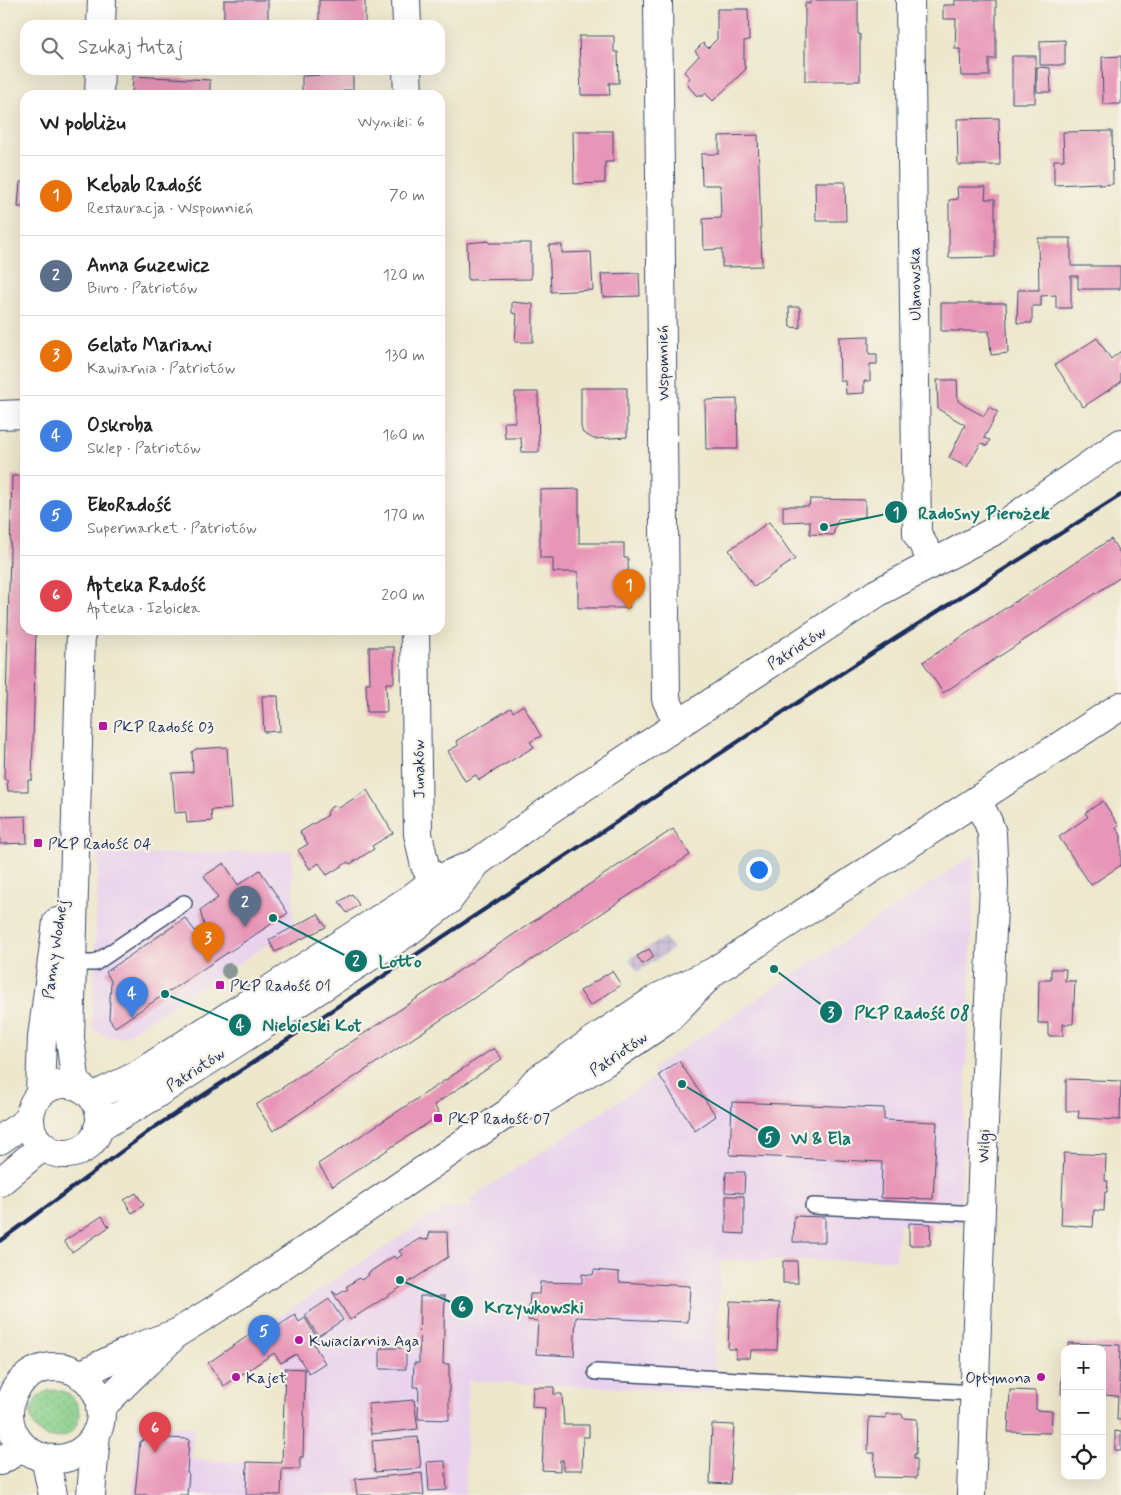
<!DOCTYPE html>
<html lang="pl">
<head>
<meta charset="utf-8">
<style>
  body { margin:0; font-family:Mynerve,sans-serif; background:#f6f6f6; color:#222 }
  .controls { position:absolute; right:15px; bottom:15px; display:grid; overflow:hidden; border-radius:10px; box-shadow:0 5px 20px #0002 }
  .controls button { width:45px; height:45px; display:grid; place-items:center; padding:0; border:0; border-bottom:1px solid #e0e0e0; background:#fff; color:#222; font:25px sans-serif }
  .you { position:absolute; left:758px; top:869px; width:18px; height:18px; margin:-12px; border:4px solid #fff; border-radius:50%; background:#1a73e8; box-shadow:0 0 0 8px #1a73e833 }
  .badge { display:grid; place-items:center; width:32px; height:32px; border-radius:50%; background:#0b8043; color:#fff; font-size:16px; font-weight:700 }
  .pin { position:absolute; translate:-50% -41px; filter:drop-shadow(0 1px 2px #0008) }
  .pin::after { content:''; position:absolute; top:26px; width:18px; height:15px; background:inherit; clip-path:polygon(0 0,100% 0,50% 100%) }
  .list { margin:0; padding:0; list-style:none }
  h2 { display:flex; justify-content:space-between; align-items:center; height:65px; margin:0; padding:0 20px; font-size:21px }
  h2 small { font-size:16px; font-weight:400; color:#767676 }
  .list li { display:grid; grid-template-columns:32px 1fr auto; gap:15px; align-items:center; box-sizing:border-box; height:80px; padding:0 20px; border-top:1px solid #e0e0e0 }
  .list b { display:block; font-size:19px; white-space:nowrap }
  .list p { margin:0; font-size:16px; white-space:nowrap; color:#767676 }
  .list em { font-size:16px; font-style:normal; color:#767676 }
  .icon { flex:none; width:28px; height:28px; fill:none; stroke:currentColor; stroke-width:2; stroke-linecap:round; stroke-linejoin:round }
  .map { position:relative; flex:none; width:1121px; height:1495px; overflow:hidden }
  .search { position:absolute; background:#fff; box-shadow:0 5px 20px #0002; left:20px; top:20px; width:425px; height:55px; display:flex; align-items:center; gap:12px; box-sizing:border-box; padding:0 18px; border-radius:15px; color:#767676; font-size:19px }
  .panel { position:absolute; background:#fff; box-shadow:0 5px 20px #0002; left:20px; top:90px; width:425px; height:545px; border-radius:15px }
  .map>svg:first-child { display:block }
</style>
</head>
<body>
<div class="map">
<svg width="1121" height="1495" viewBox="0 0 1121 1495">
  <defs>
    <pattern id="industrial-grid" width="8" height="8" patternUnits="userSpaceOnUse" patternTransform="scale(1.25)"><rect width="8" height="8" fill="#c9bfd7"/><path d="M0 4h8M4 0v8" fill="none" stroke="#aca4bb"/></pattern>
    <pattern id="grass-dots" width="8" height="8" patternUnits="userSpaceOnUse" patternTransform="scale(1.25)"><rect width="8" height="8" fill="#89cf8a"/><path d="M2 2h.1M6 6h.1" fill="none" stroke="#6fa874" stroke-width="1.8" stroke-linecap="round"/></pattern>
  </defs>
  <rect width="100%" height="100%" fill="#f7f3e8"/>
  <filter id="ink" filterUnits="userSpaceOnUse"><feTurbulence type="fractalNoise" baseFrequency=".02" numOctaves="2"/><feDisplacementMap in="SourceGraphic" scale="10" xChannelSelector="R" yChannelSelector="G"/><feConvolveMatrix kernelMatrix="1 2 1 2 8 2 1 2 1" color-interpolation-filters="sRGB"/></filter>
  <filter id="wash" filterUnits="userSpaceOnUse"><feTurbulence type="fractalNoise" baseFrequency=".0096" numOctaves="4" result="noise"/><feDisplacementMap in="SourceGraphic" scale="20" xChannelSelector="R" yChannelSelector="G"/><feGaussianBlur stdDeviation="1.12" result="paint"/><feColorMatrix in="noise" values="0 0 0 0 0 0 0 0 0 0 0 0 0 0 0 0 0 1.4 0 .05"/><feComposite in="paint" operator="in"/></filter>
  <g filter="url(#wash)">
    <rect width="100%" height="100%" fill="#ede7cc"/>
    <path fill="#e9d2ed" d="M292,851L294,928L123,1037H108L92,1029L99,852L106,855Z
      M975,854L960,1224H899L895,1260H721L713,1392L468,1381L465,1495H132L138,1425L194,1427L192,1460L282,1463L285,1369L274,1353L224,1386L208,1363L444,1208H471L470,1199L657,1076L652,1069Z"/>
    <path fill="url(#industrial-grid)" d="M664,937L673,949L638,972L629,959Z"/>
    <path fill="url(#grass-dots)" stroke="#527f74" d="M31 1414a24 24 0 1 1 48 0a24 24 0 1 1-48 0Z"/>
    <g id="blocks">
      <path fill="#e896b8" d="M224,0H268V25H224Z
        M319,0H365V25H319Z
        M810,0H858V34H860V81H805V3L810,4Z
        M955,0H996V59H989V76H961L960,49H955L956,19H943V5H955Z
        M717,9H748L749,40L744,41V65L746,69L713,101L705,93L703,96H697L689,87L687,81L690,78L684,72L699,56L695,51L703,43L708,48L717,39Z
        M579,36H614V52H618L619,83H609L610,95H581Z
        M1065,40V65H1040V41Z
        M1012,56H1036L1035,103H1012Z
        M1121,56V104H1103L1102,57Z
        M1037,67L1050,68L1051,92H1037Z
        M322,70H353V90H344V95H302V76L322,75Z
        M133,76L210,80V95H132Z
        M999,118L1000,165H958L957,119Z
        M573,131H613V162H605V183L574,184Z
        M1112,131L1113,184L1099,185V183L1054,185V160H1064L1063,132Z
        M758,135L762,266L722,267V249L704,250L703,219L721,218L720,185H702L701,154H719V136Z
        M20,182H25V207H18Z
        M815,182H845L846,221H816Z
        M957,187H986L985,199H995V257L949,258V200L958,199Z
        M1038,238H1071V266H1120V289H1078V276H1071V308H1056V295L1041,296V306H1032V323H1017L1018,290H1039Z
        M489,241V243H531V279L468,280L467,243Z
        M549,245H562V253L591,252L593,290L551,292Z
        M639,273L640,296L603,297L601,274Z
        M512,302L533,304V342H515L517,314L512,313Z
        M941,303H1006L1008,353L991,355L989,331H941Z
        M789,307H800V328L790,327Z
        M869,336V354H877V364H870V381H864V393L846,394L845,381H840L839,337Z
        M1097,338L1111,359L1121,351V382L1083,407L1055,365Z
        M937,380H957L958,401L965,406L984,416L989,407L998,412L984,438L990,440L987,446L981,443L967,467L949,458L965,425L938,409Z
        M581,388H627V437L594,439L583,433L581,427Z
        M515,392H538L539,452H522L521,438H505L504,422H515Z
        M737,399L738,449H706L705,400Z
        M12,476H25V630H36L32,780H28V791H8L7,780L4,779Z
        M579,489V543H624V558H628L629,608H578V572H553V558H540V490Z
        M810,499L865,500V517L838,519L833,535L810,534V521L783,522V506H809Z
        M769,522L795,559L754,587L729,550Z
        M1111,539L1121,555V577L943,693L923,662Z
        M369,647H394V683H386L387,712H367L366,683H370Z
        M262,696H278L280,731L264,732Z
        M523,705L541,736L530,742L534,747L479,780L476,775L465,781L448,751L459,745L456,741L511,708L513,712Z
        M227,747L231,809L211,810L212,821L187,823L186,812L175,813L172,773L193,772L192,752L196,749Z
        M367,790L393,833L372,846L374,849L350,864L348,862L327,875L319,863L310,869L298,850L308,844L300,832L328,815L327,813L331,807L335,806L339,808Z
        M1103,801L1119,826L1116,828L1121,835V865L1091,885L1059,837L1088,817L1085,813Z
        M26,816L27,843L0,844V817Z
        M673,829L690,855L273,1131L256,1105Z
        M224,863L238,885L260,870L288,913L115,1027L109,1019L111,981L106,972L185,918L195,931L204,925L200,910L218,898L204,876Z
        M352,894L359,905L347,913L339,902Z
        M318,914L326,927L275,952L269,940Z
        M649,949L654,957L642,964L637,956Z
        M1051,969H1066L1065,981H1075L1073,1024H1063V1036H1048V1023H1038L1039,980H1051Z
        M612,971L621,985L590,1006L580,991Z
        M494,1048L502,1059L434,1105L440,1115L333,1186L318,1164Z
        M679,1061L716,1116L695,1131L659,1075Z
        M1066,1079L1121,1081L1120,1120L1078,1118L1079,1111H1066Z
        M732,1102L884,1108V1120L937,1122L933,1199L881,1198L882,1162L730,1155Z
        M1064,1153L1106,1155L1105,1181H1108L1107,1192H1105L1104,1211L1094,1210L1093,1227L1061,1225Z
        M726,1172H745L744,1193L725,1192Z
        M136,1193L144,1205L132,1213L124,1200Z
        M726,1196H744V1234L726,1233Z
        M102,1216L109,1227L72,1252L64,1241Z
        M794,1216L825,1217V1242H793Z
        M909,1223L931,1224L930,1245H909Z
        M430,1232H447L448,1257L350,1320L332,1291L337,1295L348,1289L346,1287L359,1278L361,1280L369,1275L368,1273L394,1256L396,1259L402,1255L399,1251L409,1245L421,1238L422,1240L428,1239Z
        M783,1261H797L798,1283H783Z
        M594,1270L619,1272V1282L690,1286L688,1322L576,1317L574,1356L536,1354L538,1321L528,1320L530,1294H539L540,1282L582,1283V1274L593,1275Z
        M420,1296H445L443,1364H449V1420L418,1419L419,1387H413L414,1363H419Z
        M329,1299L343,1320L318,1336L305,1315Z
        M730,1301L779,1303L777,1350H751L750,1358H736V1349H728Z
        M295,1315L299,1322L305,1318L318,1340L313,1343L325,1363L309,1373L296,1354L281,1363L274,1353L224,1386L208,1363L258,1329L263,1336Z
        M1068,1343L1120,1345L1119,1383H1121V1420H1117L1118,1396L1102,1395V1349H1068Z
        M380,1348H406V1369H380Z
        M285,1368L305,1369L303,1457H300V1469H282L281,1495H246L247,1462L282,1463Z
        M1062,1368H1065V1394H1061Z
        M533,1387H554V1394H562L564,1425H589V1437H583L582,1470H563V1460H560V1471L542,1470L545,1408L532,1407Z
        M1010,1390L1036,1391V1410L1052,1411L1051,1433L1008,1432Z
        M414,1400L418,1429L371,1434L368,1404Z
        M886,1414H902L903,1418L917,1419L916,1454H914V1459H917V1478L874,1477L875,1453H868L869,1417L886,1418Z
        M712,1424L734,1425L730,1484L710,1483Z
        M1115,1431L1121,1432V1450H1115Z
        M147,1437L189,1439L187,1472L189,1474L187,1495H135L140,1442Z
        M418,1437L421,1468L375,1472L372,1441Z
        M445,1461L447,1490L429,1491L427,1462Z
        M422,1473L424,1495H357L355,1479Z"/>
    </g>
  </g>
  <g filter="url(#ink)">
    <use href="#blocks" fill-opacity="0" stroke="#3a4b6e" stroke-width="1"/>
    <g fill="none" stroke-linecap="round" stroke-linejoin="round">
      <defs>
        <path id="lane" d="M72,963H95L184,903
          M813,1206L981,1214
          M596,1372L975,1393"/>
        <path id="street" d="M406,0L407,25
          M658,0L666,699L678,724
          M910,0L917,534L934,563
          M407,70L408,95
          M0,415L25,414
          M415,630L418,834L425,866L448,901
          M971,1495L985,1095L994,883L992,833L988,822L977,800"/>
        <path id="secondary" d="M101,25L102,0
          M99,95L100,70
          M30 1119a35 35 0 1 1 70 0a35 35 0 1 1-70 0Z
          M76,1086L70,1038L81,630
          M40,1094L42,1037L57,922
          M92,1097L134,1077L410,899L434,881L478,862L552,808L877,593L996,530L1121,443
          M509,1112L536,1081L591,1042L659,997L713,972L1121,706
          M98,1128L147,1100L408,932L448,901L476,864
          M0,1140L30,1119
          M0,1182L43,1146
          M9 1413a46 46 0 1 1 92 0a46 46 0 1 1-92 0Z
          M80,1375L133,1349L177,1333L240,1294L508,1113L543,1100L605,1062L667,1020L713,972
          M100,1409C123,1384 148,1362 172,1338
          M45,1458L53,1495
          M0,1461L24,1447
          M91,1495L96,1433"/>
      </defs>
      <use href="#lane" stroke="#3a4b6e" stroke-width="18"/>
      <use href="#street" stroke="#3a4b6e" stroke-width="30"/>
      <use href="#secondary" stroke="#3a4b6e" stroke-width="30"/>
      <use href="#lane" stroke="#fff" stroke-width="15"/>
      <use href="#street" stroke="#fff" stroke-width="28"/>
      <use href="#secondary" stroke="#fff" stroke-width="28"/>
      <path stroke="#1b2f5e" stroke-width="4" d="M0,1241L152,1129L874,652L1121,495"/>
    </g>
    <circle fill="#889896" cx="229" cy="971" r="8"/>
  </g>
  <g fill="#b5179e" stroke="#f7f3e8" stroke-width="2">
    <rect x="98" y="721" width="10" height="10" rx="2.5"/>
    <rect x="33" y="838" width="10" height="10" rx="2.5"/>
    <rect x="215" y="980" width="10" height="10" rx="2.5"/>
    <rect x="433" y="1113" width="10" height="10" rx="2.5"/>
    <circle cx="299" cy="1340" r="5"/>
    <circle cx="236" cy="1377" r="5"/>
    <circle cx="1041" cy="1377" r="5"/>
  </g>
  <g text-anchor="middle" stroke-width="4.5" stroke-linejoin="round" paint-order="stroke">
    <g font-size="16" fill="#1b2f5e" stroke="#f7f3e8">
      <text transform="translate(914 284) rotate(-91)" y="6">Ulanowska</text>
      <text transform="translate(662 363) rotate(-91)" y="6">Wspomnień</text>
      <text transform="translate(796 647) rotate(-33)" y="6">Patriotów</text>
      <text transform="translate(418 769) rotate(-91)" y="6">Junaków</text>
      <text transform="translate(54 949) rotate(-82)" y="6">Panny Wodnej</text>
      <text transform="translate(618 1053) rotate(-34)" y="6">Patriotów</text>
      <text transform="translate(195 1069) rotate(-33)" y="6">Patriotów</text>
      <text transform="translate(983 1146) rotate(-88)" y="6">Wilgi</text>
    </g>
    <g font-size="16" fill="#1b2f5e" stroke="#f7f3e8" text-anchor="start">
      <text x="113" y="732">PKP Radość 03</text>
      <text x="48" y="849">PKP Radość 04</text>
      <text x="230" y="991">PKP Radość 01</text>
      <text x="448" y="1124">PKP Radość 07</text>
      <text x="309" y="1346">Kwiaciarnia Aga</text>
      <text x="246" y="1383">Kajet</text>
      <text x="1031" y="1383" text-anchor="end">Optymona</text>
    </g>
  </g>
  <path fill="none" stroke="#0f766e" stroke-width="2" d="M824 527L896 512M273 918L356 961M774 969L831 1012M165 994L240 1025M682 1084L769 1137M400 1280L462 1307"/>
  <g fill="#0f766e" stroke="#f7f3e8" stroke-width="2">
    <circle cx="824" cy="527" r="5"/>
    <circle cx="273" cy="918" r="5"/>
    <circle cx="774" cy="969" r="5"/>
    <circle cx="165" cy="994" r="5"/>
    <circle cx="682" cy="1084" r="5"/>
    <circle cx="400" cy="1280" r="5"/>
    <circle cx="896" cy="512" r="12"/>
    <circle cx="356" cy="961" r="12"/>
    <circle cx="831" cy="1012" r="12"/>
    <circle cx="240" cy="1025" r="12"/>
    <circle cx="769" cy="1137" r="12"/>
    <circle cx="462" cy="1307" r="12"/>
  </g>
  <g font-size="15" text-anchor="middle" font-weight="bold" fill="#fff">
    <text x="896" y="518">1</text>
    <text x="356" y="966">2</text>
    <text x="831" y="1018">3</text>
    <text x="240" y="1030">4</text>
    <text x="769" y="1143">5</text>
    <text x="462" y="1312">6</text>
  </g>
  <g font-size="18" text-anchor="middle" font-weight="bold" fill="#0f766e" stroke="#f7f3e8" stroke-width="4.5" stroke-linejoin="round" paint-order="stroke">
    <text x="984" y="519">Radosny Pierożek</text>
    <text x="400" y="967">Lotto</text>
    <text x="912" y="1019">PKP Radość 08</text>
    <text x="312" y="1031">Niebieski Kot</text>
    <text x="821" y="1144">W &amp; Ela</text>
    <text x="534" y="1313">Krzywkowski</text>
  </g>
</svg>
<div class="controls">
<button>+</button>
<button>−</button>
<button><svg class="icon" aria-label="locate" viewBox="0 0 24 24"><circle cx="12" cy="12" r="6"/><path d="M12 2v4M12 18v4M2 12h4M18 12h4"/></svg></button>
</div>
<div class="you"></div>
<div class="pin badge" style="left:629px;top:610px;background:#e8710a">1</div>
<div class="pin badge" style="left:245px;top:927px;background:#5c6f8a">2</div>
<div class="pin badge" style="left:208px;top:963px;background:#e8710a">3</div>
<div class="pin badge" style="left:132px;top:1018px;background:#3f7fe0">4</div>
<div class="pin badge" style="left:264px;top:1356px;background:#3f7fe0">5</div>
<div class="pin badge" style="left:155px;top:1453px;background:#e0444e">6</div>
<div class="search"><svg class="icon" aria-label="search" viewBox="0 0 24 24"><circle cx="10" cy="10" r="6"/><path d="M15 15l6 6"/></svg>Szukaj tutaj</div>
<section class="panel">
<h2>W pobliżu<small>Wyniki: 6</small></h2>
<ul class="list">
<li><span class="badge" style="background:#e8710a">1</span><div><b>Kebab Radość</b><p>Restauracja · Wspomnień</p></div><em>70 m</em></li>
<li><span class="badge" style="background:#5c6f8a">2</span><div><b>Anna Guzewicz</b><p>Biuro · Patriotów</p></div><em>120 m</em></li>
<li><span class="badge" style="background:#e8710a">3</span><div><b>Gelato Mariani</b><p>Kawiarnia · Patriotów</p></div><em>130 m</em></li>
<li><span class="badge" style="background:#3f7fe0">4</span><div><b>Oskroba</b><p>Sklep · Patriotów</p></div><em>160 m</em></li>
<li><span class="badge" style="background:#3f7fe0">5</span><div><b>EkoRadość</b><p>Supermarket · Patriotów</p></div><em>170 m</em></li>
<li><span class="badge" style="background:#e0444e">6</span><div><b>Apteka Radość</b><p>Apteka · Izbicka</p></div><em>200 m</em></li>
</ul>
</section>
</div>
</body>
</html>
